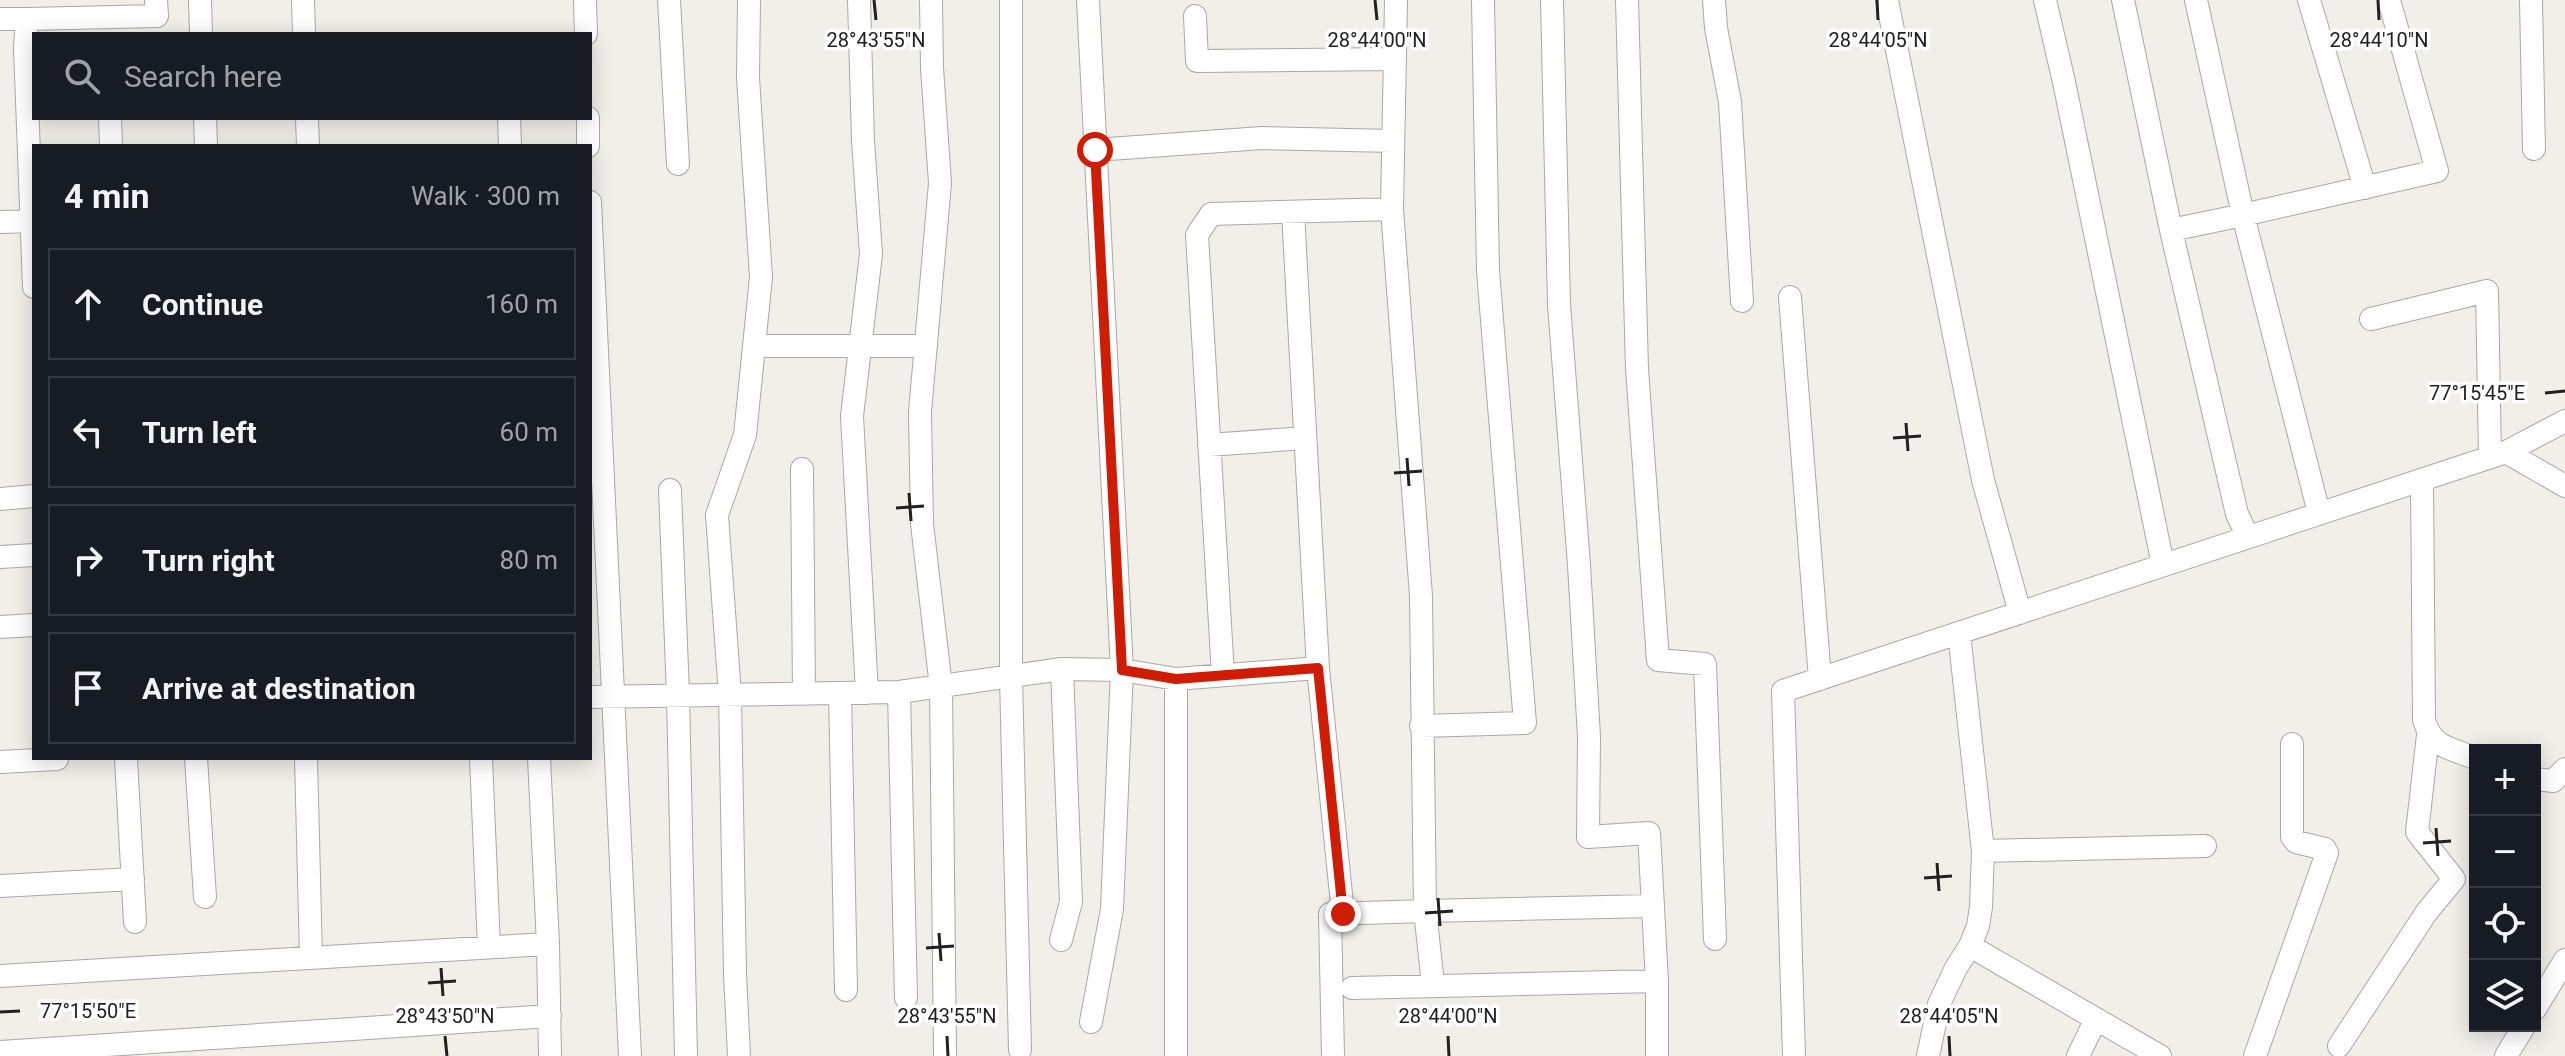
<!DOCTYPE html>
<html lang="en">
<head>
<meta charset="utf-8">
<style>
  body { margin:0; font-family:Roboto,sans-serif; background:#242831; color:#f1f3f6 }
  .controls { position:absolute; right:24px; bottom:24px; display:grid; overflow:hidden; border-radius:0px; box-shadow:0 4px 20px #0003 }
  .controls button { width:72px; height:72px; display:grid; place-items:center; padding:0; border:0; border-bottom:2px solid #363941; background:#171b24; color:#f1f3f6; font:40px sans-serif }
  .stop { position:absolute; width:24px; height:24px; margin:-18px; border:6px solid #ce1d04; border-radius:50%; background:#fff }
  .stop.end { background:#ce1d04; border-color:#fff; box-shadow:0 2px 8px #0008 }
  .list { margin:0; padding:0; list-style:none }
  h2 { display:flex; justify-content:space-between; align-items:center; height:104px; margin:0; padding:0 32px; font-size:34px }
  h2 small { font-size:26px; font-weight:400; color:#9ea1a6 }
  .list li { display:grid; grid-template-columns:52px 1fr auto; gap:24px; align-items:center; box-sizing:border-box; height:112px; margin:0 16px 16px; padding:0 16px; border:2px solid #363941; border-radius:0px }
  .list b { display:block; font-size:30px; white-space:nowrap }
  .list em { font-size:26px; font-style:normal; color:#9ea1a6 }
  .icon { flex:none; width:44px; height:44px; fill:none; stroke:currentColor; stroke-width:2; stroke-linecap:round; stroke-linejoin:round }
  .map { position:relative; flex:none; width:2565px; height:1056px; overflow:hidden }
  .search { position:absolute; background:#171b24; box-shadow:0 4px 20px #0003; left:32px; top:32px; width:560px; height:88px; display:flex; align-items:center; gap:20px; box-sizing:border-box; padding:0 28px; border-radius:0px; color:#9ea1a6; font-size:30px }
  .panel { position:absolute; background:#171b24; box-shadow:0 4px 20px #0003; left:32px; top:144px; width:560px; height:616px; border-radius:0px }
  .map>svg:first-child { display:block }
</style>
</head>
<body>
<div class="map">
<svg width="2565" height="1056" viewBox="0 0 2565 1056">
  <rect width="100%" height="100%" fill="#f1efe8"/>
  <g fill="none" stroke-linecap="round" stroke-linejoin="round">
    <defs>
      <path id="street" d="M200,0L201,34
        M303,0L304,34
        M585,0L586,34
        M669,0L678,164
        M859,0L863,141L871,254L852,416L867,693
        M931,0L932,68L940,183L920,412L922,524L941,687L945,1056
        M1011,0V677L1020,1050
        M1088,0L1122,670L1112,909L1091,1022
        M1552,0L1559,305L1579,565L1589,737L1588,837L1649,833L1657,981V1056
        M1627,0L1637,369L1658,660L1705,664L1715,939
        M1714,0L1716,28L1730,102L1742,301
        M1887,0L1983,480L2020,613
        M2045,0L2064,82L2163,565
        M2123,0L2171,230L2237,514L2248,537
        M2309,0L2365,188
        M2531,0L2534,149
        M1195,16L1197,61L1395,59
        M0,19H27L25,47L34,287
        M27,19L157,16L156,0
        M110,118L111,146
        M205,118L206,146
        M307,118L308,146
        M509,118L510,146
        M588,118V146
        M1095,150L1262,138L1393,141
        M590,202L630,1056
        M1293,212L1318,668L1343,914
        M0,222L34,221
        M2171,230L2243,215L2196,0
        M1790,297L1820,679
        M2371,319L2487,291L2490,457
        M754,346H926
        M1209,445L1305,438
        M2506,452L2565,486
        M802,469L804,694
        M2422,480L2424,720C2432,748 2450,748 2475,758
        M670,490L678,695L686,1056
        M0,499L34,496
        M2319,513L2243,215L2437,171L2389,0
        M0,557L34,555
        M0,627L34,625
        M1223,675L1197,235L1211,214L1392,209
        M1176,679V1056
        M899,692L906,998
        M840,693L846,990
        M590,697L899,692L1062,669L1122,670L1176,679L1318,668
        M1421,726L1525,723L1488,271L1483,0
        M126,758L135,922
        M196,758L205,897
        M306,758L311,958
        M481,758L489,947
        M539,758L548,944L550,1056
        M0,762L57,759
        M2535,779L2553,781L2565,769
        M1983,851L2205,846
        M0,886L133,879
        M1061,940L1071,902L1062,669
        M1970,946L2160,1056
        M0,976L548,944
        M1433,984L1425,911L1653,906
        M1352,988L1657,981
        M2535,1009L2565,960
        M2339,1046L2426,913L2454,879L2417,832L2428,735
        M0,1052L550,1016
        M739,1056L735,974L730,695L717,515L745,435L761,277L748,78L749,0
        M1333,1056L1330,914L1425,911L1421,596L1392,209L1396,0
        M1794,1056L1783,691L2506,452L2565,421
        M1928,1056L1939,1004L1956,968L1970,946L1978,926L1981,907L1983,851L1959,633
        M2078,1056L2096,1019
        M2255,1056L2327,853L2325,849L2296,842L2292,837V744
        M2506,1056L2524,1026"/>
    </defs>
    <use href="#street" stroke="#a8a8a8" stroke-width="24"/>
    <use href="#street" stroke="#fff" stroke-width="22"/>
  </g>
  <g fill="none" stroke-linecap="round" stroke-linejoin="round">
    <path stroke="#ce1d04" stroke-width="10" d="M1095,150L1122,670L1176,679L1318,668L1343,914"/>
  </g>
  <path fill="none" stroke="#212121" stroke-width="3" d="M874,0L876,20M1375,0L1377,20M1877,0L1878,20M2378,0L2379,20M2545,393L2565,391M1906,423L1908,451M1893,438L1921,436M1407,458L1409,486M1394,473L1422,471M909,493L911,521M896,508L924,506M2436,828L2438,856M2423,843L2451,841M1937,863L1939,891M1924,878L1952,876M1438,898L1440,926M1425,913L1453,911M939,933L941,961M926,948L954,946M441,968L443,996M428,983L456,981M0,1012L20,1011M445,1036L447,1056M947,1036L948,1056M1448,1036L1449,1056M1949,1036L1950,1056"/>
  <g font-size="20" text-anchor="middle" fill="#212121" stroke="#fff" stroke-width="7" stroke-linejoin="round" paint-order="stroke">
    <text x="876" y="47">28°43'55"N</text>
    <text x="1377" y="47">28°44'00"N</text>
    <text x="1878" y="47">28°44'05"N</text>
    <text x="2379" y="47">28°44'10"N</text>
    <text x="2477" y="400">77°15'45"E</text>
    <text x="88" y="1018">77°15'50"E</text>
    <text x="445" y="1023">28°43'50"N</text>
    <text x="947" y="1023">28°43'55"N</text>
    <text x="1448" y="1023">28°44'00"N</text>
    <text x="1949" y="1023">28°44'05"N</text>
  </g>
</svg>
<div class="controls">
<button>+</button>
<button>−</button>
<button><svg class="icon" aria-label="locate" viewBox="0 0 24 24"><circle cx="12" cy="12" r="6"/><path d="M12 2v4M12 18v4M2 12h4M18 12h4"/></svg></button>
<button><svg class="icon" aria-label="layers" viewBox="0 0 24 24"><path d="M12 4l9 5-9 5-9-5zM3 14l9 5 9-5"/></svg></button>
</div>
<div class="stop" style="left:1095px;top:150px"></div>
<div class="stop end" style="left:1343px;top:914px"></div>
<div class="search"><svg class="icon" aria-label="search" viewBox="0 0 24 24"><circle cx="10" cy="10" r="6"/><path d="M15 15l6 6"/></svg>Search here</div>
<section class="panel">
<h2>4 min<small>Walk · 300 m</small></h2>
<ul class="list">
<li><svg class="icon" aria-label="ahead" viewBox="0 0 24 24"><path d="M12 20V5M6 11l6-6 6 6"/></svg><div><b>Continue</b></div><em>160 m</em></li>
<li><svg class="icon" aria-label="left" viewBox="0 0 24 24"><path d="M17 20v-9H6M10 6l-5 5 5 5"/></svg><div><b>Turn left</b></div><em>60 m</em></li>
<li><svg class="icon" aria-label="right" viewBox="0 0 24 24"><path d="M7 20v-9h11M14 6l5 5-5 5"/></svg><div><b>Turn right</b></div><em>80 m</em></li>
<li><svg class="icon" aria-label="arrive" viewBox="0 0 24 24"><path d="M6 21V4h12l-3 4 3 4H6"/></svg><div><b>Arrive at destination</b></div></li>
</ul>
</section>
</div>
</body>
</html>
